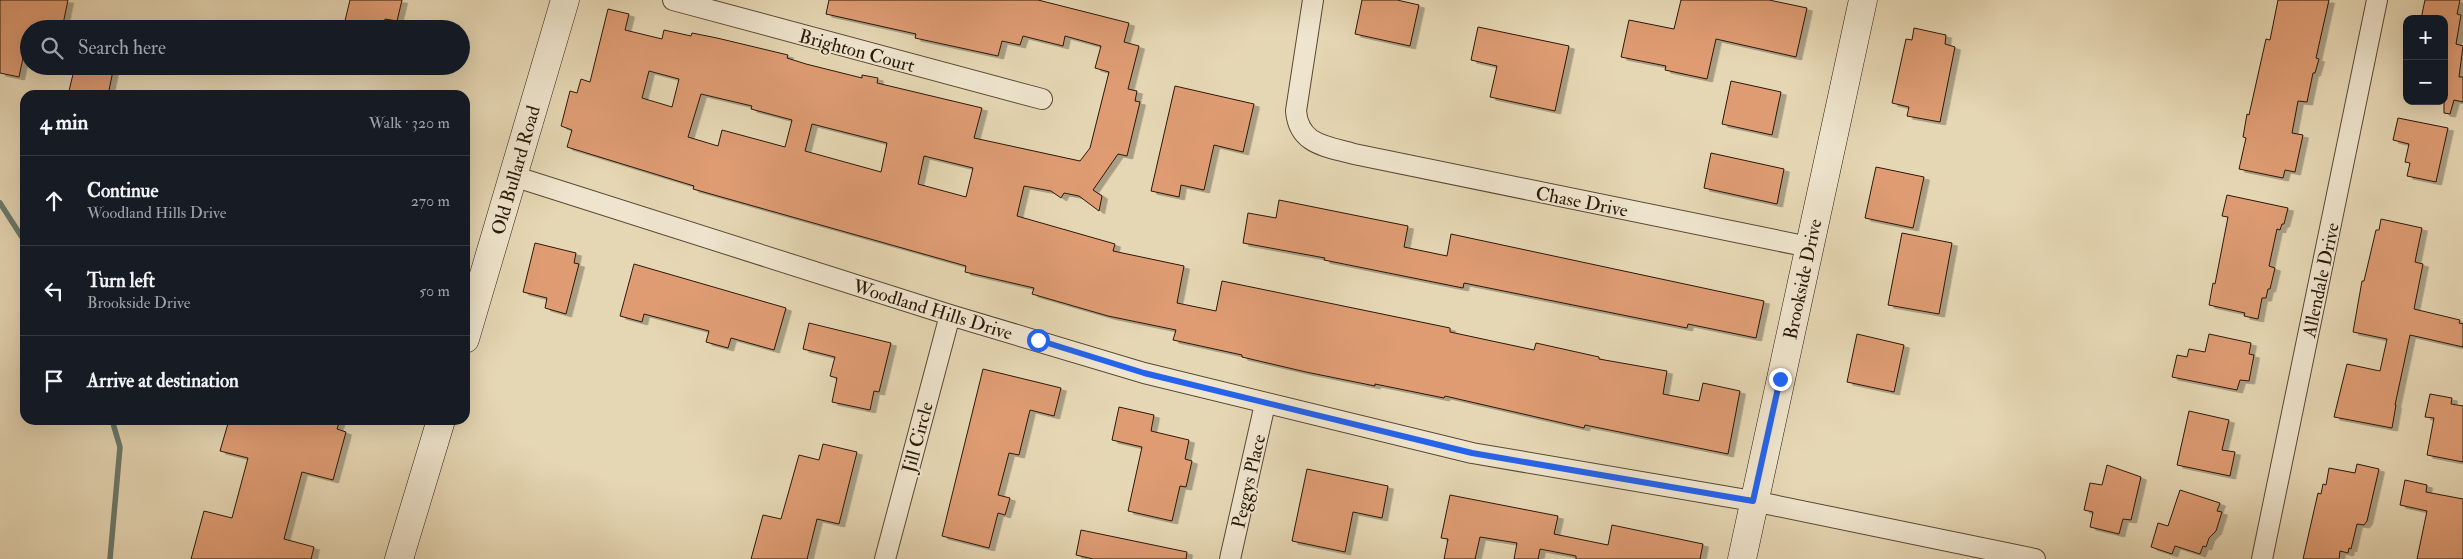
<!DOCTYPE html>
<html lang="en">
<head>
<meta charset="utf-8">
<style>
  body { margin:0; font-family:"IM FELL Double Pica",serif; background:#242831; color:#f1f3f6 }
  .controls { position:absolute; right:15px; top:15px; display:grid; overflow:hidden; border-radius:10px; box-shadow:0 5px 20px #0002 }
  .controls button { width:45px; height:45px; display:grid; place-items:center; padding:0; border:0; border-bottom:1px solid #363941; background:#171b24; color:#f1f3f6; font:25px sans-serif }
  .stop { position:absolute; width:15px; height:15px; margin:-11px; border:4px solid #2563eb; border-radius:50%; background:#fff }
  .stop.end { background:#2563eb; border-color:#fff; box-shadow:0 1px 5px #0008 }
  .list { margin:0; padding:0; list-style:none }
  h2 { display:flex; justify-content:space-between; align-items:center; height:65px; margin:0; padding:0 20px; font-size:21px }
  h2 small { font-size:16px; font-weight:400; color:#9ea1a6 }
  .list li { display:grid; grid-template-columns:32px 1fr auto; gap:15px; align-items:center; box-sizing:border-box; height:90px; padding:0 20px; border-top:1px solid #363941 }
  .list b { display:block; font-size:19px; white-space:nowrap }
  .list p { margin:0; font-size:16px; white-space:nowrap; color:#9ea1a6 }
  .list em { font-size:16px; font-style:normal; color:#9ea1a6 }
  .icon { flex:none; width:28px; height:28px; fill:none; stroke:currentColor; stroke-width:2; stroke-linecap:round; stroke-linejoin:round }
  .map { position:relative; flex:none; width:2463px; height:559px; overflow:hidden }
  .search { position:absolute; background:#171b24; box-shadow:0 5px 20px #0002; left:20px; top:20px; width:450px; height:55px; display:flex; align-items:center; gap:12px; box-sizing:border-box; padding:0 18px; border-radius:28px; color:#9ea1a6; font-size:19px }
  .panel { position:absolute; background:#171b24; box-shadow:0 5px 20px #0002; left:20px; top:90px; width:450px; height:335px; border-radius:15px }
  .map>svg:first-child { display:block }
</style>
</head>
<body>
<div class="map">
<svg width="2463" height="559" viewBox="0 0 2463 559">
  <defs>
    <filter id="shadow"><feDropShadow dx="5.5" dy="3" stdDeviation="0" flood-color="#0004"/></filter>
  </defs>
  <rect width="100%" height="100%" fill="#e6d7b4"/>
  <filter id="stains"><feTurbulence type="fractalNoise" baseFrequency=".004" numOctaves="4"/><feColorMatrix values="0 0 0 0 .2 0 0 0 0 .09 0 0 0 0 .02 0 0 0 .5 -.17"/></filter>
  <radialGradient id="worn" r=".72"><stop offset=".6" stop-color="#630" stop-opacity="0"/><stop offset="1" stop-color="#630" stop-opacity=".3"/></radialGradient>
  <g fill="none" stroke-linecap="round" stroke-linejoin="round">
    <path stroke="#6b796b" stroke-width="5.5" d="M0,203L25,242
      M110,559L120,447L112,420"/>
  </g>
  <path fill="#df9c73" stroke="#2a1809" fill-rule="evenodd" filter="url(#shadow)" d="M0,0H68L62,29H29L19,77L0,73Z
    M350,0H402L397,21L385,19L383,29H343Z
    M829,0H1038L1129,23L1124,42L1139,46L1128,89L1137,91L1135,101L1140,102L1127,156L1118,154L1093,190L1102,196L1099,211L1079,196L1064,193L1061,198L1051,191L1024,186L1017,216L1115,244L1113,251L1184,266L1177,303L1216,311L1222,281L1450,328V332L1534,350L1536,343L1599,357V359L1667,371L1663,394L1699,401L1703,383L1740,391L1728,454L1585,425L1584,428L1445,396L1444,398L1375,384V386L1306,372L1242,357V355L1173,340L1176,330L1108,316L1032,294L1034,288L965,272L966,266L693,189L694,186L567,147L572,130L561,126L570,91L577,93L581,79L590,82L608,9L629,14L625,30L662,39L664,30L691,36L692,33L717,38L788,55L787,58L806,64L862,78V75L878,78L877,83L982,108L974,138L1080,161L1090,148L1109,72L1095,68L1101,46L1065,36L1063,46L1023,36L1020,45L1002,41L998,56L915,38L916,34L826,14ZM649,71L679,79L672,107L642,98ZM701,94L752,106L751,109L792,120L785,147L722,130L718,146L688,137ZM812,124L887,143L881,172L805,151ZM924,156L973,168L966,197L918,184Z
    M1362,0H1397L1419,5L1410,46L1355,34Z
    M1681,0H1769L1807,8L1796,57L1716,39L1707,79L1665,70L1666,66L1621,57L1629,20L1674,29Z
    M2278,0H2329L2316,58L2319,59L2315,73H2313L2307,102L2298,101L2292,133L2303,135L2295,172L2285,170L2283,178L2239,169L2246,138L2243,137L2247,114L2249,115L2266,39L2270,40Z
    M2425,0H2460L2457,14L2461,15L2456,44L2463,46L2459,77H2463V102L2454,100L2450,114L2444,113V19H2421Z
    M1478,27L1569,46L1555,111L1490,97L1497,66L1471,60Z
    M1914,28L1946,35L1945,44L1955,47L1940,122L1907,116L1909,107L1892,103L1906,39L1912,40Z
    M75,66H114L108,95H68Z
    M1731,81L1781,92L1772,135L1722,124Z
    M1175,86L1254,104L1243,152L1214,145L1204,190L1181,185L1179,197L1151,191Z
    M2398,118L2448,128L2436,182L2407,176L2410,163L2405,162L2409,144L2393,140Z
    M1711,153L1784,169L1777,204L1704,188Z
    M1876,167L1924,177L1913,228L1865,218Z
    M2227,195L2288,208L2284,224H2282L2280,230L2277,229L2269,266L2275,268L2270,289H2268L2266,298H2262L2258,319L2244,316L2245,313L2209,305L2213,283L2215,284L2228,217L2222,216Z
    M1279,200L1408,226L1404,247L1447,256L1451,234L1764,301L1756,338L1688,324L1687,328L1464,283L1463,288L1324,260L1325,258L1243,243L1248,213L1276,218Z
    M2381,219L2422,228L2415,262L2423,264L2414,309L2460,320L2459,323L2463,324V347L2410,335L2395,405H2396L2392,428L2334,417L2347,364L2380,371L2387,339L2353,332L2362,281H2364L2376,230H2379Z
    M1902,233L1952,243L1939,314L1888,305Z
    M535,243L576,253L574,263L579,264L566,314L545,308L547,298L523,292Z
    M634,264L786,308L774,350L731,338L728,348L706,342L709,331L644,314L642,322L620,316Z
    M809,323L891,343L879,392L874,391L870,410L832,402L837,378L830,376L835,357L803,349Z
    M1857,334L1904,345L1894,392L1847,382Z
    M2209,334L2251,343L2249,354L2254,355L2249,381L2240,380L2237,390L2172,377L2177,355L2187,357L2189,349L2205,352Z
    M983,369L1061,388L1054,416L1030,410L1019,455L1009,453L998,495L1010,498L1005,515L998,513L989,548L942,536Z
    M2430,394L2452,398L2451,404L2463,406V462L2427,455L2434,418L2425,417Z
    M1119,407L1154,415L1151,431L1189,440L1185,459L1192,461L1186,487L1180,486L1172,521L1128,511L1142,447L1112,440Z
    M2189,411L2229,420L2222,450L2235,452L2230,476L2177,465Z
    M229,420H340L337,429L346,432L333,480L302,472L284,539L314,547L311,559H191L204,511L232,518L248,458L220,451Z
    M823,444L857,452L839,524L817,519L807,559H751L763,515L781,519L799,455L819,460Z
    M2357,464L2379,469L2367,521L2364,525L2357,524L2351,549L2349,548L2348,553L2340,551L2339,559H2303L2318,493L2321,494L2323,484L2326,485L2329,468L2355,473Z
    M2107,465L2141,477L2131,520L2123,519L2119,534L2090,527L2093,512L2084,510L2090,483L2102,485Z
    M1307,469L1388,486L1382,518L1353,512L1345,552L1292,541Z
    M2405,480L2427,485L2426,492L2463,499V559H2417L2427,511L2400,505Z
    M2180,490L2220,503L2217,511L2222,512L2216,531L2209,538L2206,547L2203,546L2200,554L2175,546L2172,554L2151,547L2158,523L2168,526Z
    M1450,495L1558,516L1554,534L1608,545L1612,525L1703,544L1700,559H1576V556L1540,549L1538,559H1514L1517,543L1480,537L1475,559H1444L1448,539L1441,538Z
    M1081,530L1187,552L1186,559H1093L1076,555Z"/>
  <g fill="none" stroke-linecap="round" stroke-linejoin="round">
    <defs>
      <path id="street" d="M673,0L1042,99
        M1313,0L1296,111C1299,145 1326,146 1354,154L1809,247
        M513,176L950,315L1144,373L1472,453L1753,501L2035,559
        M885,559L950,315
        M1230,559L1265,404
        M2262,559L2377,0"/>
      <path id="secondary" d="M465,339L565,0
        M399,559L441,420
        M1742,559L1863,0"/>
    </defs>
    <use href="#street" stroke="#594834" stroke-width="22"/>
    <use href="#secondary" stroke="#2a1809" stroke-width="29"/>
    <use href="#street" stroke="#efe5ce" stroke-width="20"/>
    <use href="#secondary" stroke="#efe5ce" stroke-width="28"/>
  </g>
  <g fill="none" stroke-linecap="round" stroke-linejoin="round">
    <path stroke="#2563eb" stroke-width="6" d="M1038,340L1144,373L1472,453L1753,501L1780,379"/>
  </g>
  <g text-anchor="middle" stroke-width="4" stroke-linejoin="round" paint-order="stroke">
    <g font-size="19" fill="#2a1809" stroke="#efe5ce">
      <text transform="translate(857 50) rotate(15)" y="7">Brighton Court</text>
      <text transform="translate(515 170) rotate(-74)" y="7">Old Bullard Road</text>
      <text transform="translate(1582 201) rotate(11)" y="7">Chase Drive</text>
      <text transform="translate(1802 279) rotate(-78)" y="7">Brookside Drive</text>
      <text transform="translate(2320 280) rotate(-78)" y="7">Allendale Drive</text>
      <text transform="translate(933 309) rotate(17)" y="7">Woodland Hills Drive</text>
      <text transform="translate(917 437) rotate(-75)" y="7">Jill Circle</text>
      <text transform="translate(1248 481) rotate(-77)" y="7">Peggys Place</text>
    </g>
  </g>
  <rect width="100%" height="100%" filter="url(#stains)"/>
  <rect width="100%" height="100%" fill="url(#worn)"/>
</svg>
<div class="controls">
<button>+</button>
<button>−</button>
</div>
<div class="stop" style="left:1038px;top:340px"></div>
<div class="stop end" style="left:1780px;top:379px"></div>
<div class="search"><svg class="icon" aria-label="search" viewBox="0 0 24 24"><circle cx="10" cy="10" r="6"/><path d="M15 15l6 6"/></svg>Search here</div>
<section class="panel">
<h2>4 min<small>Walk · 320 m</small></h2>
<ul class="list">
<li><svg class="icon" aria-label="ahead" viewBox="0 0 24 24"><path d="M12 20V5M6 11l6-6 6 6"/></svg><div><b>Continue</b><p>Woodland Hills Drive</p></div><em>270 m</em></li>
<li><svg class="icon" aria-label="left" viewBox="0 0 24 24"><path d="M17 20v-9H6M10 6l-5 5 5 5"/></svg><div><b>Turn left</b><p>Brookside Drive</p></div><em>50 m</em></li>
<li><svg class="icon" aria-label="arrive" viewBox="0 0 24 24"><path d="M6 21V4h12l-3 4 3 4H6"/></svg><div><b>Arrive at destination</b></div></li>
</ul>
</section>
</div>
</body>
</html>
